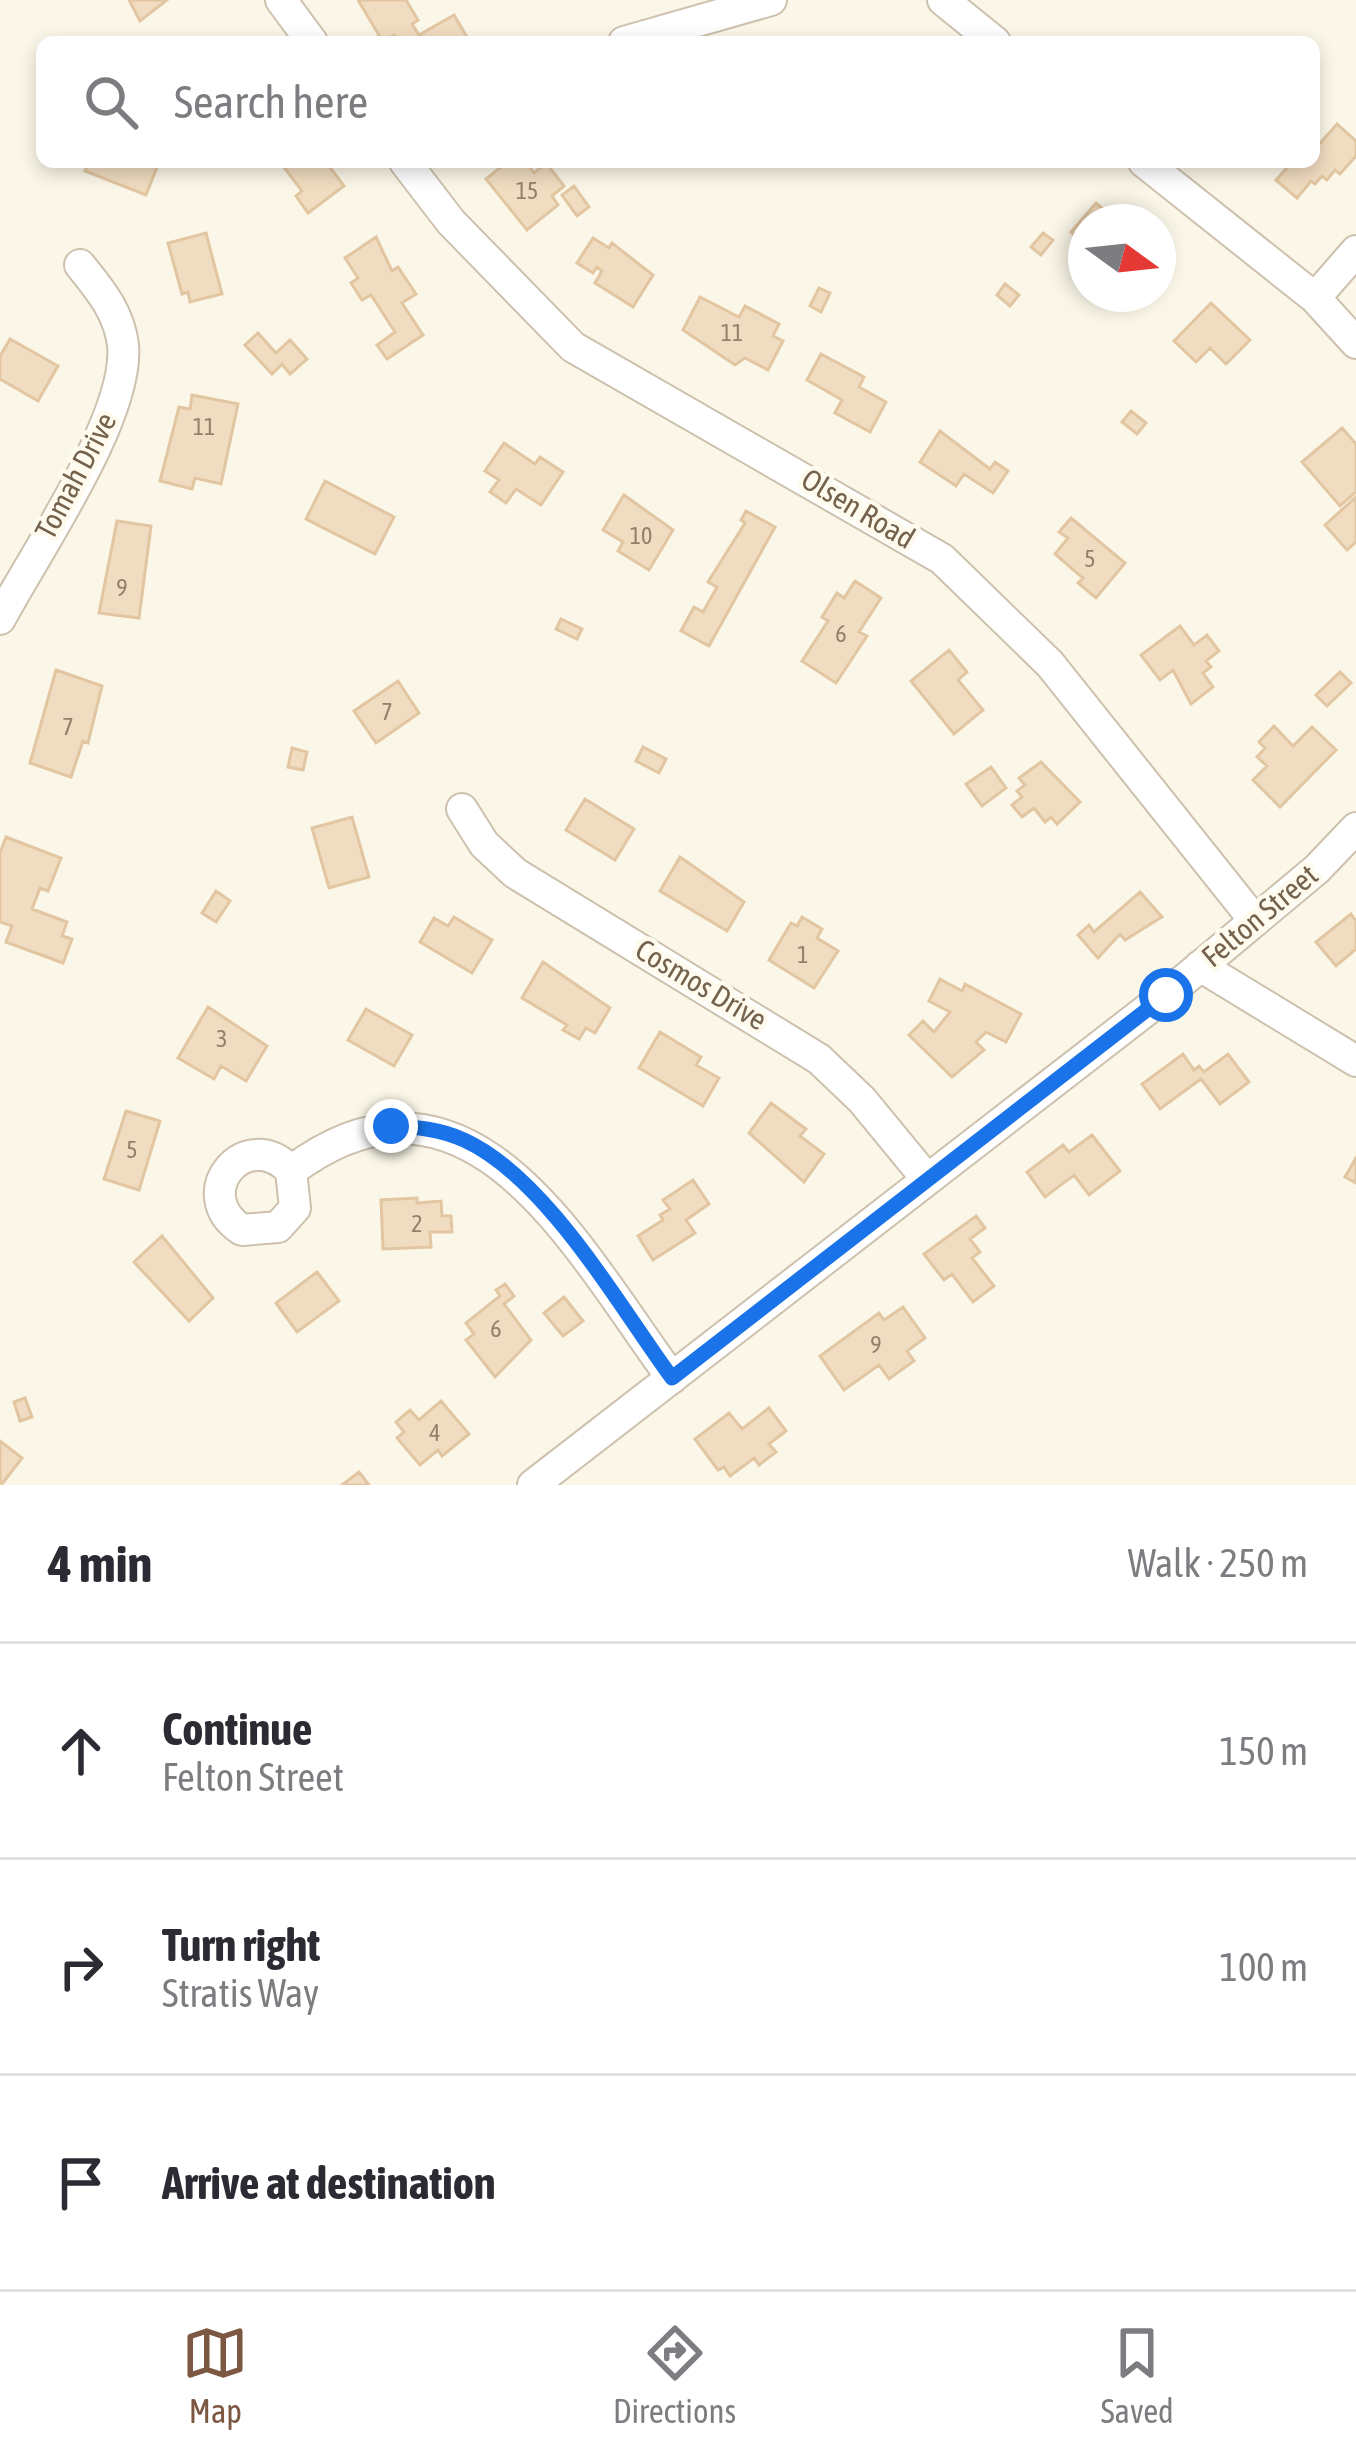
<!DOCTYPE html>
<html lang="en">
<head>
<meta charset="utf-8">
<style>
  body { margin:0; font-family:"Asap Condensed",sans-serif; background:#f7f7f7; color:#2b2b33 }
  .compass { position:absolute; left:1068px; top:204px; width:108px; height:108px; border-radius:50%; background:#fff; box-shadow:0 6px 18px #0003; rotate:105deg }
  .stop { position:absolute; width:36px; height:36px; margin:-27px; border:9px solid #1a73e8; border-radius:50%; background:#fff }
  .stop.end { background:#1a73e8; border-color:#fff; box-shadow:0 3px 12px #0008 }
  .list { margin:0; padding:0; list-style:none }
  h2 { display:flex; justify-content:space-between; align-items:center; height:156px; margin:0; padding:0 48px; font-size:51px }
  h2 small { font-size:39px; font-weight:400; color:#7c7c81 }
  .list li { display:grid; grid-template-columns:78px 1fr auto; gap:36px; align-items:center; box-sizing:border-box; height:216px; padding:0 48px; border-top:3px solid #e1e1e2 }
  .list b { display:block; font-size:45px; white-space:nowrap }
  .list p { margin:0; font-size:39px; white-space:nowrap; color:#7c7c81 }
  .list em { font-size:39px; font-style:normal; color:#7c7c81 }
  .icon { flex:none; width:66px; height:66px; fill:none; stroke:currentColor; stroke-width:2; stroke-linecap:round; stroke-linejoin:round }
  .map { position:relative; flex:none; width:1356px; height:1485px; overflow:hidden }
  .search { position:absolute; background:#fff; box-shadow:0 6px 18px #0003; left:36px; right:36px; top:36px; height:132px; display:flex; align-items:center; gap:30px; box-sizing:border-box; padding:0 42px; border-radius:18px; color:#7c7c81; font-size:45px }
  .sheet { height:804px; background:#fff }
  nav { display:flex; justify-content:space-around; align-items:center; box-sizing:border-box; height:168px; border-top:3px solid #e1e1e2; background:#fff; font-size:33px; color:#7c7c81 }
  nav a { display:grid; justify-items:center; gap:6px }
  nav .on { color:#7c5741 }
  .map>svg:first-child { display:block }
</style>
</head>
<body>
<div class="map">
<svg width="1356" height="1485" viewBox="0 0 1356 1485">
  <rect width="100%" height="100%" fill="#fbf7e8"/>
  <path fill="#f0dcc0" stroke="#e2c6a1" stroke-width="3" d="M129,0H167L140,21Z
    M358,0H406L418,20L412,24L419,35L454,15L470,42H398L394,35L383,42Z
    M1337,124L1356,141V156L1340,174L1335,170L1327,180L1322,176L1315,184L1311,181L1297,198L1276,180L1292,162H1314V150Z
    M89,162H159L146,195L85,171Z
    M280,162H326L344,186L308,213L296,196L302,191Z
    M507,162H535L529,166L534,173L546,163L564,186L552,196L558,205L527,230L486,179Z
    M574,186L589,207L577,216L562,195Z
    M1096,203L1118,222H1086V245L1071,232Z
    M206,233L222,294L190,302L188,292L182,294L168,243Z
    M1043,233L1053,240L1041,255L1031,247Z
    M376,237L392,271L398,267L416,294L402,303L423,335L387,359L377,345L395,332L371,295L362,300L351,283L358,278L345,258Z
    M593,238L609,248L612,243L653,275L633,307L595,283L602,271L597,267L593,273L577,263Z
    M1005,284L1019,295L1010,306L997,295Z
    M819,288L830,293L821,312L810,306Z
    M700,297L739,317L745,306L779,324L773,336L783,341L768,370L745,358L735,365L683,330Z
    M1211,303L1250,340L1226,364L1210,348L1196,362L1174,341Z
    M258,333L276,353L290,340L307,359L290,374L282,364L272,374L245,345Z
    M10,339L58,366L38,401L0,379V356Z
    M821,354L864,377L859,387L886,402L870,432L835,413L842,400L807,380Z
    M192,395L238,404L221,484L195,478L192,489L160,481L179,407L190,409Z
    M1131,411L1146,423L1137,434L1122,422Z
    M1342,428L1356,444V492L1340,506L1302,462Z
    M940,431L990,469L995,462L1008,471L993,493L964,474L956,486L920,462Z
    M504,443L535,464L540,457L563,472L541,505L516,489L506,503L490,492L499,480L485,471Z
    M325,481L394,517L375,554L306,519Z
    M624,495L673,530L649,570L618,551L623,542L603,530Z
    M1356,497V542L1347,550L1325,525Z
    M746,511L775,527L709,646L681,631L694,607L703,612L717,587L708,582L745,523L741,520Z
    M1071,518L1125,563L1096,598L1078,583L1083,578L1055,554L1068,538L1059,532Z
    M117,521L151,526L139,618L99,613Z
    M855,581L881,598L859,632L867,636L836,683L802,661L828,621L822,617L837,593L844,598Z
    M561,619L582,629L577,639L556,629Z
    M1180,626L1194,645L1207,635L1219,651L1206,661L1211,667L1203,673L1213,687L1191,704L1173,670L1160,680L1141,655Z
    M949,650L967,672L958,680L983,710L954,734L911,681Z
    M56,670L102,686L88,743L83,741L71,777L30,763Z
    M1340,672L1351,683L1327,706L1316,695Z
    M398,681L419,713L376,743L354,711Z
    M1274,726L1293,746L1312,727L1336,750L1280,807L1253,780L1267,766L1257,757L1265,748L1259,742Z
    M643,747L666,759L659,773L636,761Z
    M292,748L307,752L303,770L288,767Z
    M1041,762L1080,802L1057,824L1051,817L1045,822L1034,808L1022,817L1012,805L1022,797L1017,791L1025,785L1019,778Z
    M991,767L1006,788L982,806L966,784Z
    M585,799L634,829L615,860L566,830Z
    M352,817L369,877L329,888L312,828Z
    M6,837L61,858L48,891L40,888L32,909L67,922L62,936L72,939L63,963L6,942L12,926L0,922V853Z
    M680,857L744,902L727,931L660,891Z
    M216,891L230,901L216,922L202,913Z
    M1140,892L1162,917L1125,940L1120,934L1098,958L1078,935L1089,925L1094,932Z
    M1351,914L1356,921V949L1336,966L1316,942Z
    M454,917L492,940L472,973L420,942L434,918L448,926Z
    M802,917L822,929L817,938L838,951L814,988L769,960L791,923L797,926Z
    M543,962L610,1008L595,1033L586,1028L579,1039L563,1030L567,1025L522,998Z
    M940,979L962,991L965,984L1021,1014L1006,1042L986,1032L976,1042L984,1050L952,1077L909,1035L923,1021L934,1032L950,1012L929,1001Z
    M208,1007L267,1046L246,1081L221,1066L214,1079L178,1058Z
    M366,1009L412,1035L394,1066L348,1040Z
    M660,1032L701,1057L696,1065L719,1078L703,1106L639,1068Z
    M1183,1054L1194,1070L1199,1066L1204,1072L1228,1054L1249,1082L1220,1104L1201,1079L1160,1109L1142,1084Z
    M771,1103L806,1129L800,1136L824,1154L804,1182L749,1133Z
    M126,1111L160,1121L139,1190L104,1179Z
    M1092,1135L1120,1171L1089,1195L1074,1175L1045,1197L1027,1172L1063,1145L1069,1152Z
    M1356,1158V1183L1345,1177Z
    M693,1180L709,1204L686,1220L695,1233L653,1260L638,1236L663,1220L660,1215L670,1209L663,1200Z
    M417,1198V1203L441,1201L442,1216H451L452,1232H430L431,1247L383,1249L381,1200Z
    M976,1216L985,1228L970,1239L980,1252L972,1258L994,1286L973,1302L952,1274L944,1280L924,1254Z
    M162,1236L213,1298L189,1321L134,1262Z
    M317,1272L339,1301L297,1332L276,1303Z
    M505,1284L514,1296L504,1304L531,1340L495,1377L466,1340L474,1334L466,1323L500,1296L496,1290Z
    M564,1297L583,1321L563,1336L544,1313Z
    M903,1307L925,1338L907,1351L914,1361L889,1379L879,1365L844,1390L820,1356L879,1313L884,1320Z
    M25,1398L32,1417L20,1421L14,1402Z
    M441,1401L469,1434L442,1456L438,1450L420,1465L397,1438L404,1432L396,1422L410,1410L419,1420Z
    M769,1408L786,1431L769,1444L776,1452L759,1465L754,1458L730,1476L724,1467L718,1470L695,1439L729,1413L742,1429Z
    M0,1441L22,1458L2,1484L0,1482Z
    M359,1472L369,1485H342Z"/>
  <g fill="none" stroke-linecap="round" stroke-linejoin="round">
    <defs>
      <path id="street" d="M281,0L312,42
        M943,0L995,42
        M624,42L771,0
        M405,162L451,222L573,347L942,559L1050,664L1255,921
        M1144,162L1315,298L1356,343
        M1315,298L1356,251
        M0,619C35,553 130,416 123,345C119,312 100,290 80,265
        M462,809L484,844L515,873L819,1059L862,1100L927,1179
        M1200,966L1356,1061
        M291,1171L295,1208L278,1227L242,1230C187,1194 246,1123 291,1171C470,1036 579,1252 672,1378
        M533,1485L1166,995L1317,869L1356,828"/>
    </defs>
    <use href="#street" stroke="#cdc1ae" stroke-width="34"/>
    <use href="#street" stroke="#fff" stroke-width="30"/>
  </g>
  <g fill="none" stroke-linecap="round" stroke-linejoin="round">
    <path stroke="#1a73e8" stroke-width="15" d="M391,1126C416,1127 440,1129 464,1140C546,1177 619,1306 672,1378L1166,995"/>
  </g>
  <g text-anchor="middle" stroke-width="9" stroke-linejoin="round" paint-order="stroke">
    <g font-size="24" fill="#93806a">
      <text x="527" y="199">15</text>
      <text x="732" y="341">11</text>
      <text x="204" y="435">11</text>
      <text x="641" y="544">10</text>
      <text x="1090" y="567">5</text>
      <text x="122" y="596">9</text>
      <text x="841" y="642">6</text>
      <text x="387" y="720">7</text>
      <text x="68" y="735">7</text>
      <text x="803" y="963">1</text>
      <text x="222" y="1047">3</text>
      <text x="132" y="1158">5</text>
      <text x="417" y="1232">2</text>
      <text x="496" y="1337">6</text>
      <text x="876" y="1353">9</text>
      <text x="435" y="1441">4</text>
    </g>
    <g font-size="30" fill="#74624d" stroke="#fefbee">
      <text transform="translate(76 476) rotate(-62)" y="10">Tomah Drive</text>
      <text transform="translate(858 509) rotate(31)" y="10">Olsen Road</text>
      <text transform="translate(1260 916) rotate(-40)" y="10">Felton Street</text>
      <text transform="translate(701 985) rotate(31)" y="10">Cosmos Drive</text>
    </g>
  </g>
</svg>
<svg class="compass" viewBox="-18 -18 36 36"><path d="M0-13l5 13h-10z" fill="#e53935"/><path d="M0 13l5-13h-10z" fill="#7c7c81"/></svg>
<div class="stop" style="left:1166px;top:995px"></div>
<div class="stop end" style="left:391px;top:1126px"></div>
<div class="search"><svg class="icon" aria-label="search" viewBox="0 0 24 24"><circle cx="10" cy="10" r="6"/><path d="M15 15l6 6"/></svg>Search here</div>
</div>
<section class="sheet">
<h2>4 min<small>Walk · 250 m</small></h2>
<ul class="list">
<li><svg class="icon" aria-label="ahead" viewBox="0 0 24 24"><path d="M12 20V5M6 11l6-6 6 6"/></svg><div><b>Continue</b><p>Felton Street</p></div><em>150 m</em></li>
<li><svg class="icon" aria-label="right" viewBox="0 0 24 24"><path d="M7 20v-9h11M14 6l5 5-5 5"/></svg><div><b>Turn right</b><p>Stratis Way</p></div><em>100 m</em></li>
<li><svg class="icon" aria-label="arrive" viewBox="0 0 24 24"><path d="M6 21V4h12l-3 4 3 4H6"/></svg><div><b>Arrive at destination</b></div></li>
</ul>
</section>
<nav>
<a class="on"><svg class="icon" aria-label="map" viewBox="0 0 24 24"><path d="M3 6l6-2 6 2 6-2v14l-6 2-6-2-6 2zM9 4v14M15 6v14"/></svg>Map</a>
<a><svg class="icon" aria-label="directions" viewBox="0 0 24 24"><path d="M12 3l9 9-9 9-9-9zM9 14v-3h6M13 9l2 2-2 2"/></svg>Directions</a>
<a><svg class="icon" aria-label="saved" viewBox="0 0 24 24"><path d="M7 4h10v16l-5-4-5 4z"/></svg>Saved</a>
</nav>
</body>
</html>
